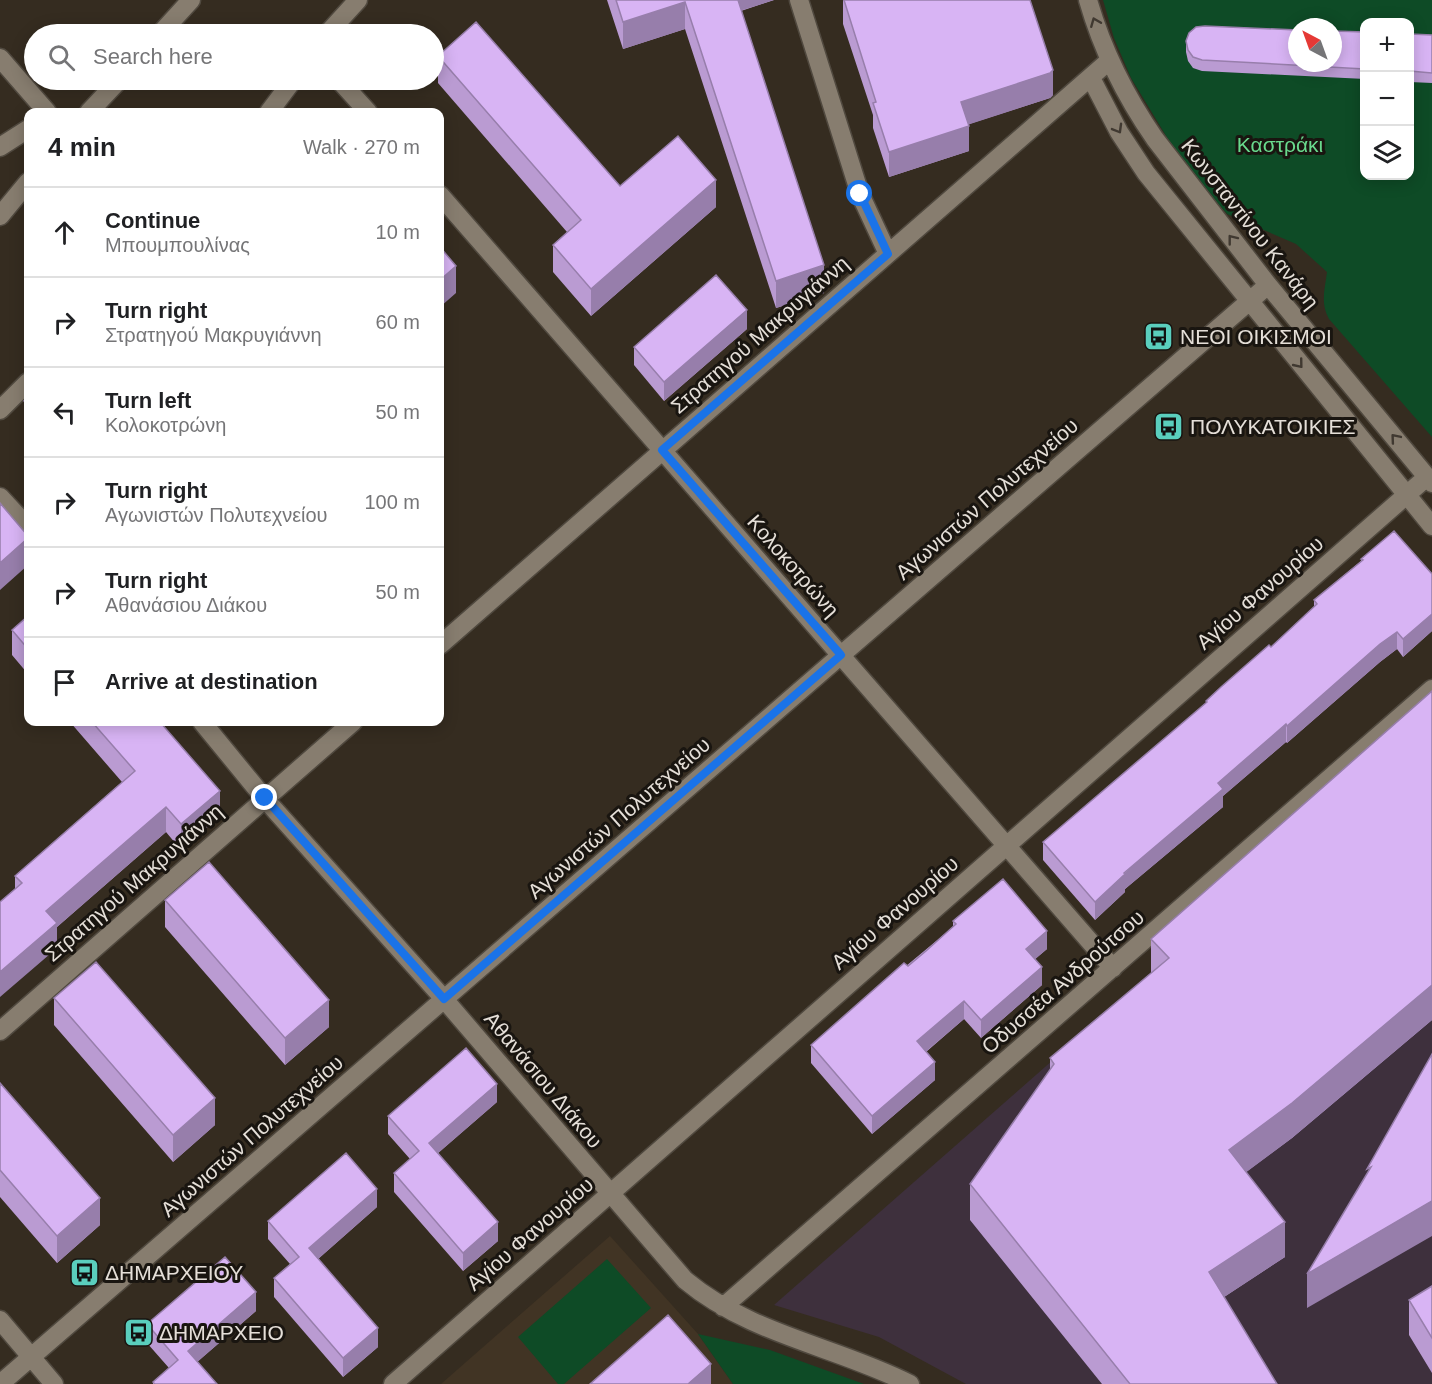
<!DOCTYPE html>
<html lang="en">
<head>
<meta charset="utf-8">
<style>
  body { margin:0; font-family:Arial,sans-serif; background:#f2f2f2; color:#202124 }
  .controls { position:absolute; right:18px; top:18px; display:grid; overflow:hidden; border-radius:12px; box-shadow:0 3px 15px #0003 }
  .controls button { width:54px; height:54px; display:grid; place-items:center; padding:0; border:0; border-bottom:2px solid #e0e0e0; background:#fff; color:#202124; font:30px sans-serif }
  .compass { position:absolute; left:1288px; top:18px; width:54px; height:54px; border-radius:50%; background:#fff; box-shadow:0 3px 15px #0003; rotate:319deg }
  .stop { position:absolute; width:18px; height:18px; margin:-14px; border:4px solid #1a73e8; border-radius:50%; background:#fff }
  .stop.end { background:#1a73e8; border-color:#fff; box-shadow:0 2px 6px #0008 }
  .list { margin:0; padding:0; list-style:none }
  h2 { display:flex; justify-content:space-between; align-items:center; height:78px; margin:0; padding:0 24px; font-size:26px }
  h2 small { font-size:20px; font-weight:400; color:#757577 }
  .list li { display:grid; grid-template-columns:39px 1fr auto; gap:18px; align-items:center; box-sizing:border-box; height:90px; padding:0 24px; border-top:2px solid #e0e0e0 }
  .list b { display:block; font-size:22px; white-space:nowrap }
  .list p { margin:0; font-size:20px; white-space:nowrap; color:#757577 }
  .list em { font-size:20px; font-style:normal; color:#757577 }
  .icon { flex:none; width:33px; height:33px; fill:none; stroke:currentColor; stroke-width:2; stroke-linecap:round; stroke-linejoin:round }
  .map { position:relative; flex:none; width:1432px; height:1384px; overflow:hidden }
  .search { position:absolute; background:#fff; box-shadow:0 3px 15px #0003; left:24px; top:24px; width:420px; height:66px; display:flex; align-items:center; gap:15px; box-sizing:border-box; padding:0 21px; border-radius:33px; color:#757577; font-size:22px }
  .panel { position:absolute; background:#fff; box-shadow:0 3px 15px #0003; left:24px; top:108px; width:420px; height:618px; border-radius:12px }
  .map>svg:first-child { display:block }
</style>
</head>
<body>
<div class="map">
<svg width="1432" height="1384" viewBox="0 0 1432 1384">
  <rect width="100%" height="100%" fill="#352c20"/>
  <path fill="#413424" d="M610,1236L698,1334L733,1384H441Z"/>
  <path fill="#3e303d" d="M1432,727V1384H966L879,1337L774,1305Z"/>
  <path fill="#0e4b26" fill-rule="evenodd" d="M1103,0H1432V437L1329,319C1320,303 1325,289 1327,272L1296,244L1227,214L1204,188L1171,144L1131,78L1114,38ZM1364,22H1410V176H1364ZM1297,27H1333V63H1297Z
    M607,1259L651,1308L564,1384H558L518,1337Z
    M698,1334L770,1350L864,1384H733Z"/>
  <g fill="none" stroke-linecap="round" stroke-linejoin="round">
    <defs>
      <path id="minor" d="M799,0L860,194L888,254
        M1088,0C1102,49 1126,97 1155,139L1268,285L1432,483
        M160,34L191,0
        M327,34L358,0
        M0,58L47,112
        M1091,78L1119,132L1146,173L1432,526
        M339,80L368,112
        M89,112L119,80
        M269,112L293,80
        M0,147L28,129
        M440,195L1113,968
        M0,216L28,182
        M0,410L28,382
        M0,497L28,527
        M440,645L1110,60
        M202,722L265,799L444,999L685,1280C751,1335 835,1346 910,1384
        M0,1031L353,722
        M723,1307L1432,689
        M0,1320L54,1384
        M0,1384L1268,285
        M393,1384L1427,477"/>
    </defs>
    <use href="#minor" stroke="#50493f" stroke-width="21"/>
    <use href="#minor" stroke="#877d6f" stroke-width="18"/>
  </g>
  <path fill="#ba9bd2" d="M607,0H774L741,11L824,293L776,308L685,29L623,49Z
    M843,0L1053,95L1050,98L969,124V151L889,177L873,128V115L843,24Z
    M1365,32V79L1202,71L1193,68L1188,61L1186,52V41Z
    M1410,34L1432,35V83L1410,82Z
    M438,56L620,186L716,207L591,316L553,272V245L567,232L438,83Z
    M747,329L664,401L634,365V347Z
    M28,398V433L24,429V401Z
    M1361,559L1432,574V631L1403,657L1397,649L1380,662L1287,743L1286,742L1223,796V807L1125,889V892L1095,920L1043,860V842L1206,703V701L1271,647L1314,607V600L1361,561Z
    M28,616V674L12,655V630Z
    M1432,691V1020L1292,1138L1246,1172L1285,1257L1224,1297L1277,1384H1102L970,1220V1184L1050,1071V1058L1151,974V939Z
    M70,722H160L220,816L181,850L166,832L57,927V948L15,888V876L122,782Z
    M165,900L329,1027L285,1065L165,927Z
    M953,921L1047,949L1035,959L1042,985L981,1038L964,1019L926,1052L935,1080L872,1134L811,1063V1045L953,927Z
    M54,998L215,1125L173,1162L54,1025Z
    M0,1083L100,1225L57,1263L0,1197Z
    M497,1102L438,1153L498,1241L463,1271L394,1192V1173L410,1159L388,1134V1116Z
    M377,1207L318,1259L378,1347L343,1377L274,1297V1278L290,1264L268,1239V1221Z
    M1432,1286V1373L1409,1335V1300Z
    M256,1311L197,1362L217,1384H153V1382L169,1368L147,1343V1324Z"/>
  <path fill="#977eab" d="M733,0H774L733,13Z
    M685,2V29L623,49V22Z
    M1053,70V95L1050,98L961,127V102Z
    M969,126V151L889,177V152Z
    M716,180V207L591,316V289Z
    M824,265V293L776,308V281Z
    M456,266V293L440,307V280Z
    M747,310V329L664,401V382Z
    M28,538V565L0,590V563Z
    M1432,614V631L1403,657V639Z
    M1397,632V649L1380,662L1287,743V726L1380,644Z
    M1286,724V742L1223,796V807L1125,889V892L1095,920V902L1218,783Z
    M220,791V816L181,850V824Z
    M166,807V832L57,927V948L0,997V972L46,911Z
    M1047,931V949L1026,967V949Z
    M1042,967V985L981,1038V1020Z
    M1432,985V1020L1292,1138L1229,1185V1150Z
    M329,1000V1027L285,1065V1038Z
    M964,1001V1019L917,1059V1041Z
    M935,1062V1080L872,1134V1116Z
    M497,1084V1102L429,1161V1143Z
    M215,1098V1125L173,1162V1135Z
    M377,1189V1207L309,1267V1248Z
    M100,1198V1225L57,1263V1236Z
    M1432,1201V1236L1307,1308V1274Z
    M498,1222V1241L463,1271V1253Z
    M1285,1222V1257L1209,1307V1272Z
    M256,1292V1311L188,1370V1351Z
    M378,1328V1347L343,1377V1358Z
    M711,1364V1384H688Z"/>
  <path fill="#d8b4f4" stroke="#977eab" stroke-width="1.5" d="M616,0H738L824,265L776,281L685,2L623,22Z
    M844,0H1030L1053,70L1050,73L961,102L969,126L889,152L873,103L876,102Z
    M476,22L620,186L678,136L716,180L591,289L553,245L581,220L438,56Z
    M1205,26L1297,30V63H1333V31L1365,32V69L1202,60L1193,57L1188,50L1186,41L1189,33L1196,27Z
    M1410,34L1432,35V73L1410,71Z
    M440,247L456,266L440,280Z
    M716,275L747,310L664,382L634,347Z
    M28,398V406L24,401Z
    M0,503L28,536V538L0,563Z
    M1394,531L1432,574V614L1403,639L1397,632L1380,644L1287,726L1286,724L1218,783L1223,789L1124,873L1125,874L1095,902L1043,842L1207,702L1206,701L1221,687L1269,645L1271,647L1317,604L1314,600L1363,560L1361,559Z
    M28,616V649L12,630Z
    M1432,691V985L1292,1103L1229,1150L1285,1222L1209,1272L1277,1384H1130L970,1184L1054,1064L1050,1058L1169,958L1151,939Z
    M92,722H160L220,791L181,824L166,807L46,911L57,923L0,972V902L22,883L15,876L135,771Z
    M209,862L329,1000L285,1038L165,900Z
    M1003,879L1047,931L1026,949L1042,967L981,1020L964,1001L917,1041L935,1062L872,1116L811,1045L904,963L908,966L926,951L956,924L953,921Z
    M96,962L215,1098L173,1135L54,998Z
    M466,1048L497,1084L429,1143L498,1222L463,1253L394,1173L419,1151L388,1116Z
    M1432,1054V1201L1307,1274L1371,1167L1367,1169Z
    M0,1083L100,1198L57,1236L0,1170Z
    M346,1153L377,1189L309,1248L378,1328L343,1358L274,1278L299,1257L268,1221Z
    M225,1257L256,1292L188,1351L217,1384H155L153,1382L178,1360L147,1324Z
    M1432,1286V1338L1409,1300Z
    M668,1315L711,1364L688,1384H590Z"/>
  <defs><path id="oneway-chevron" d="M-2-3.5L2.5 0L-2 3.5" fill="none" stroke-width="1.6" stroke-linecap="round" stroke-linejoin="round" transform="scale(1.5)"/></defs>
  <g stroke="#403931">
    <use href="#oneway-chevron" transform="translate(1095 22) rotate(-112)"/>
    <use href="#oneway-chevron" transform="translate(1118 129) rotate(60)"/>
    <use href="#oneway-chevron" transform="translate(1232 239) rotate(-128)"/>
    <use href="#oneway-chevron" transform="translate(1299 364) rotate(51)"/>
    <use href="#oneway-chevron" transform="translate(1395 438) rotate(-130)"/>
  </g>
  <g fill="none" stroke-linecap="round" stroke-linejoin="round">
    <path stroke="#1a73e8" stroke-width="8" d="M265,798L444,999L841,655L662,450L888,254L860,194"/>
  </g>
  <defs>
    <symbol id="bus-square" viewBox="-11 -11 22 22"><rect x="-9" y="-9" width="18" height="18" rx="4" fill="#5acebd" stroke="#191510"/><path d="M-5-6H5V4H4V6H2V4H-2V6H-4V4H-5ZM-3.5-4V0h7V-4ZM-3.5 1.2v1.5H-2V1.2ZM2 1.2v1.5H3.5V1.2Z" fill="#111"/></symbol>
  </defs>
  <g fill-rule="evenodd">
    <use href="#bus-square" x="1142" y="320" width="33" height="33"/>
    <use href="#bus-square" x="1152" y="410" width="33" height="33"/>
    <use href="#bus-square" x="68" y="1256" width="33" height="33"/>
    <use href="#bus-square" x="122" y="1316" width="33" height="33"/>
  </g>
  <g text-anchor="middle" stroke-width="6" stroke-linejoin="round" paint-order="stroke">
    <g font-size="21" fill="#69da8d" stroke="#191510">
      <text x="1280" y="152">Καστράκι</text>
    </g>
    <g font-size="21" fill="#e5dfd8" stroke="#191510">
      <text transform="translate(1250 224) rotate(52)" y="7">Κωνσταντίνου Κανάρη</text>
      <text transform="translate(760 335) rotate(-41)" y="7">Στρατηγού Μακρυγιάννη</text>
      <text transform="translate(987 499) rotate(-41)" y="7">Αγωνιστών Πολυτεχνείου</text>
      <text transform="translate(793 566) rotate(49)" y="7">Κολοκοτρώνη</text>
      <text transform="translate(1260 593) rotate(-41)" y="7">Αγίου Φανουρίου</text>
      <text transform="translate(619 818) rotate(-41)" y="7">Αγωνιστών Πολυτεχνείου</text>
      <text transform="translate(134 883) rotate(-41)" y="7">Στρατηγού Μακρυγιάννη</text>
      <text transform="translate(895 913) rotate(-41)" y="7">Αγίου Φανουρίου</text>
      <text transform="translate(1063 982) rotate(-41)" y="7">Οδυσσέα Ανδρούτσου</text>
      <text transform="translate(543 1080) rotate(50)" y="7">Αθανάσιου Διάκου</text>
      <text transform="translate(252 1136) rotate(-41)" y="7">Αγωνιστών Πολυτεχνείου</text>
      <text transform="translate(530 1234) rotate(-41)" y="7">Αγίου Φανουρίου</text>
    </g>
    <g font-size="21" fill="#e5dfd8" stroke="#191510" text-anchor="start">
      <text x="1180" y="344">ΝΕΟΙ ΟΙΚΙΣΜΟΙ</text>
      <text x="1190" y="434">ΠΟΛΥΚΑΤΟΙΚΙΕΣ</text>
      <text x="105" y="1280">ΔΗΜΑΡΧΕΙΟΥ</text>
      <text x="159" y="1340">ΔΗΜΑΡΧΕΙΟ</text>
    </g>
  </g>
</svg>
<div class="controls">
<button>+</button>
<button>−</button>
<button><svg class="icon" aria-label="layers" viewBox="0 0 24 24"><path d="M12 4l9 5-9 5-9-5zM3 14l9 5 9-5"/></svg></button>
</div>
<svg class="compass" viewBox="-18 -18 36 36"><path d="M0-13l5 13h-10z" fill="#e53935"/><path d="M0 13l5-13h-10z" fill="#757577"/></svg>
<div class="stop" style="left:860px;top:194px"></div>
<div class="stop end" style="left:265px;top:798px"></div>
<div class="search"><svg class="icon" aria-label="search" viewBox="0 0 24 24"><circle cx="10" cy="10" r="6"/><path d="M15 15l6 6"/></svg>Search here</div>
<section class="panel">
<h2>4 min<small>Walk · 270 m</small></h2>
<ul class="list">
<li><svg class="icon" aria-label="ahead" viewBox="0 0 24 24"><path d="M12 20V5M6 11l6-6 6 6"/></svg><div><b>Continue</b><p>Μπουμπουλίνας</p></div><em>10 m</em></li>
<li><svg class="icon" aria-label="right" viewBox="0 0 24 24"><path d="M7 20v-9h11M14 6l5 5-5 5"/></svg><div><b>Turn right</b><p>Στρατηγού Μακρυγιάννη</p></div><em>60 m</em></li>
<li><svg class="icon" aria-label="left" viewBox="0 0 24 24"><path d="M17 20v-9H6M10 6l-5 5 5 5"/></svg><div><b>Turn left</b><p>Κολοκοτρώνη</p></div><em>50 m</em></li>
<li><svg class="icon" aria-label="right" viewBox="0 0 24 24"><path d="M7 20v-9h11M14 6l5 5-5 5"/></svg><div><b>Turn right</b><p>Αγωνιστών Πολυτεχνείου</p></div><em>100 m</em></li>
<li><svg class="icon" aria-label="right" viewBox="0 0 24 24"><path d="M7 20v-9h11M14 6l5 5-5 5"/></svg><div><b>Turn right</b><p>Αθανάσιου Διάκου</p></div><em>50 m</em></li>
<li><svg class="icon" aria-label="arrive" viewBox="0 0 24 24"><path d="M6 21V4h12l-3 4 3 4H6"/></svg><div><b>Arrive at destination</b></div></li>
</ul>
</section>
</div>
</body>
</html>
